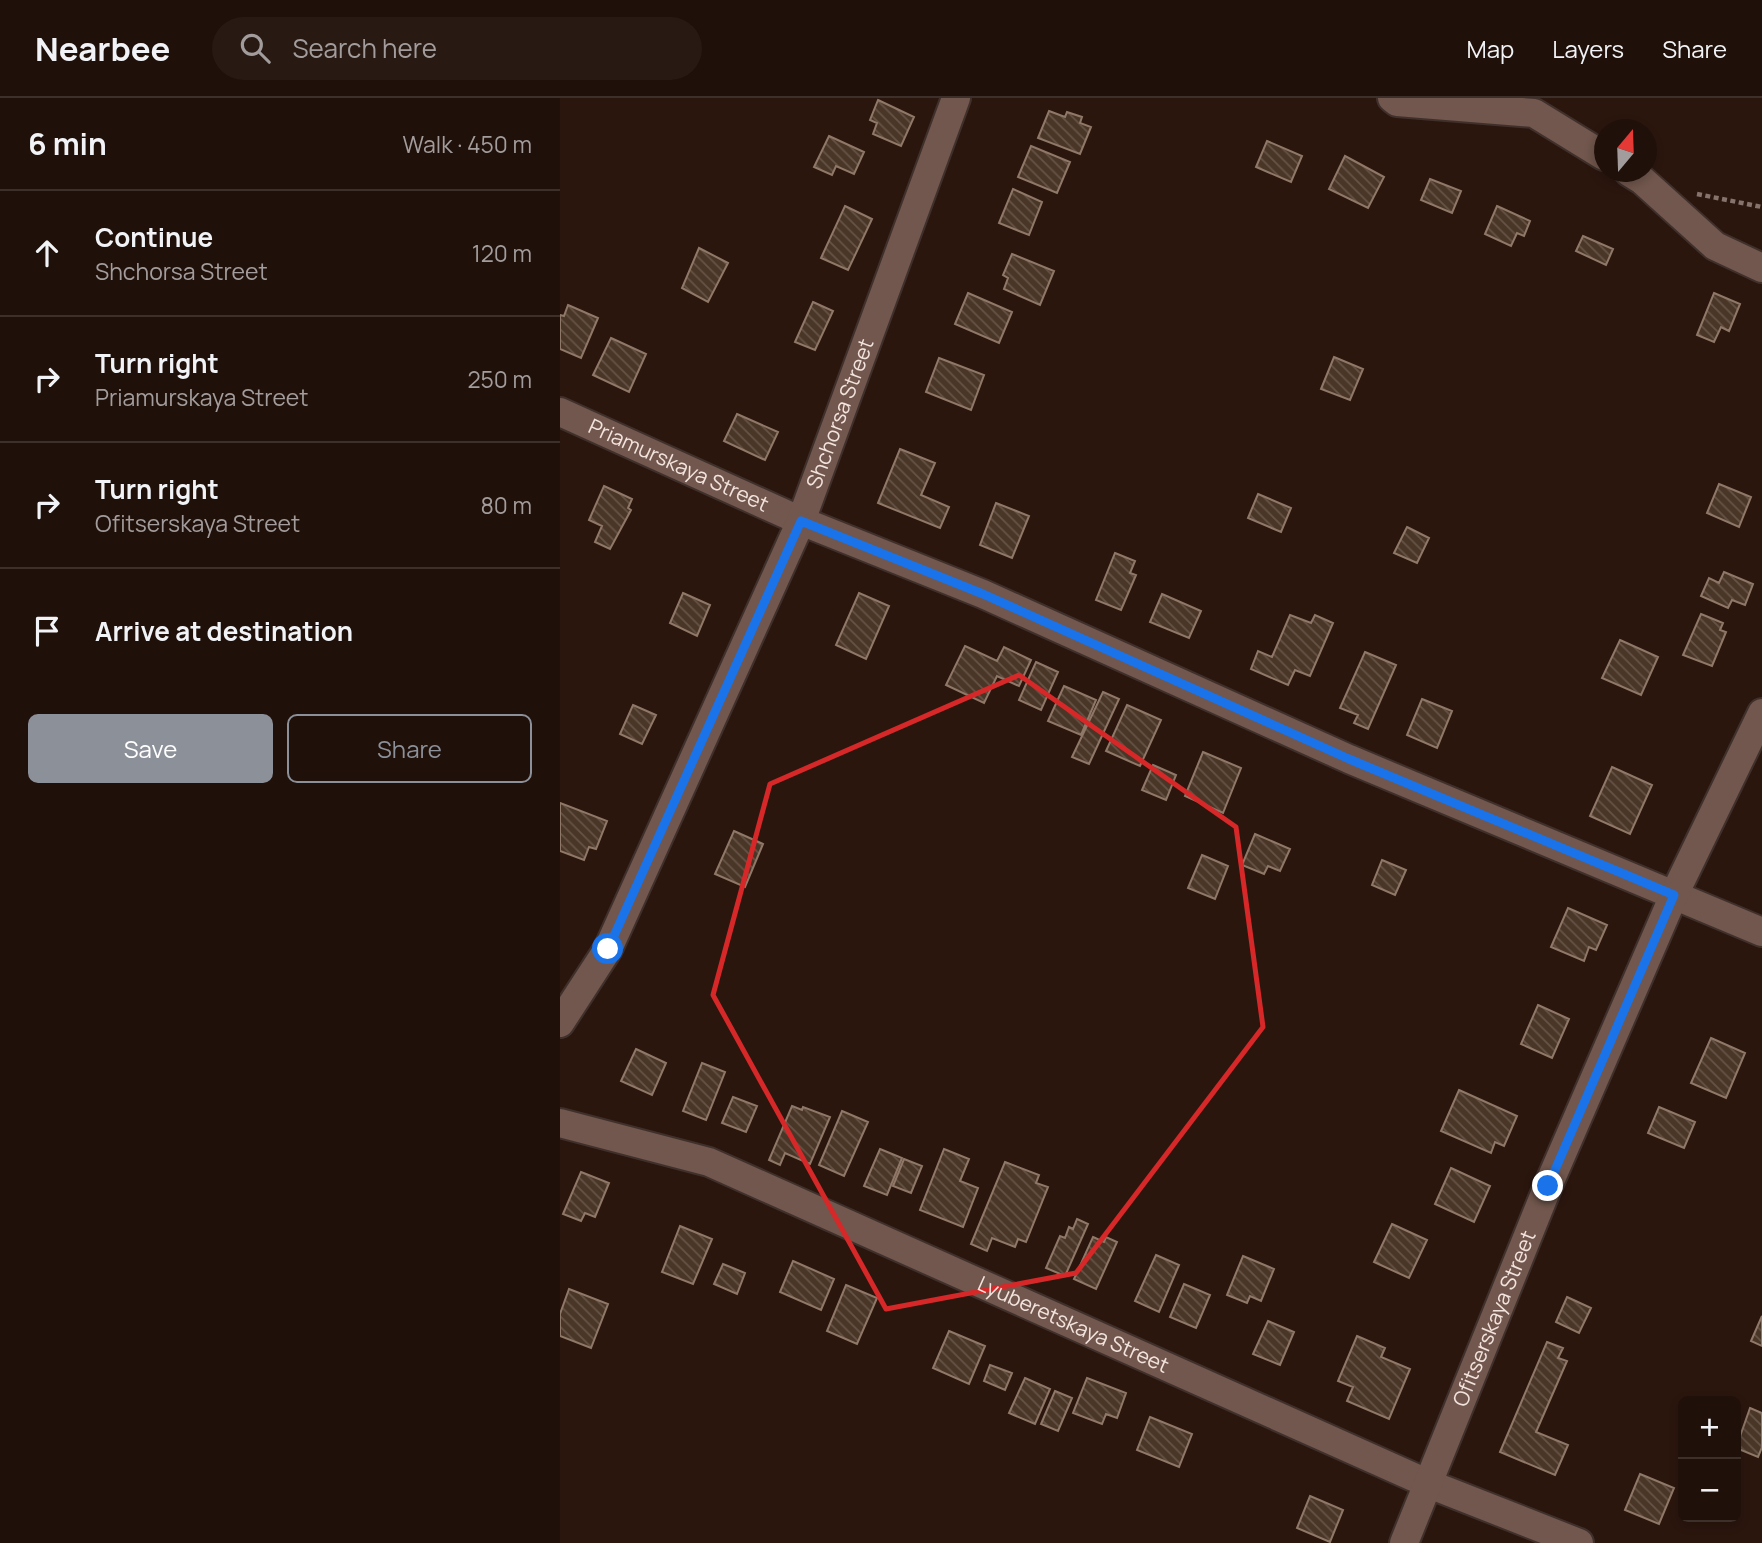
<!DOCTYPE html>
<html lang="en">
<head>
<meta charset="utf-8">
<style>
  body { margin:0; font-family:Manrope,sans-serif; background:#281913; color:#f1f3f6 }
  .controls { position:absolute; right:21px; bottom:21px; display:grid; overflow:hidden; border-radius:10px; box-shadow:0 4px 10px #0003 }
  .controls button { width:63px; height:63px; display:grid; place-items:center; padding:0; border:0; border-bottom:2px solid #3d302b; background:#20100a; color:#f1f3f6; font:35px sans-serif }
  .compass { position:absolute; left:1034px; top:21px; width:63px; height:63px; border-radius:50%; background:#20100a; box-shadow:0 4px 10px #0003; rotate:19deg }
  .stop { position:absolute; width:21px; height:21px; margin:-16px; border:5px solid #1a73e8; border-radius:50%; background:#fff }
  .stop.end { background:#1a73e8; border-color:#fff; box-shadow:0 2px 7px #0008 }
  .list { margin:0; padding:0; list-style:none }
  h2 { display:flex; justify-content:space-between; align-items:center; height:91px; margin:0; padding:0 28px; font-size:30px }
  h2 small { font-size:23px; font-weight:400; color:#a29d9c }
  .list li { display:grid; grid-template-columns:46px 1fr auto; gap:21px; align-items:center; box-sizing:border-box; height:126px; padding:0 28px; border-top:2px solid #3d302b }
  .list b { display:block; font-size:26px; white-space:nowrap }
  .list p { margin:0; font-size:23px; white-space:nowrap; color:#a29d9c }
  .list em { font-size:23px; font-style:normal; color:#a29d9c }
  .actions { display:flex; gap:14px; padding:21px 28px }
  .actions a { flex:1; padding:16px 0; border:2px solid #8c9099; border-radius:10px; text-align:center; font-size:24px; color:#8c9099 }
  .actions .main { background:#8c9099; color:#fff }
  .icon { flex:none; width:38px; height:38px; fill:none; stroke:currentColor; stroke-width:2; stroke-linecap:round; stroke-linejoin:round }
  .map { position:relative; flex:none; width:1202px; height:1445px; overflow:hidden }
  header { display:flex; align-items:center; gap:42px; box-sizing:border-box; height:98px; padding:0 35px; background:#20100a; border-bottom:2px solid #3d302b }
  header strong { font-size:33px }
  nav { display:flex; gap:38px; margin-inline-start:auto; font-size:24px }
  .search { width:490px; height:63px; background:#281913; display:flex; align-items:center; gap:18px; box-sizing:border-box; padding:0 24px; border-radius:38px; color:#a29d9c; font-size:26px }
  main { display:flex }
  aside { flex:1; background:#20100a }
  .map>svg:first-child { display:block }
</style>
</head>
<body>
<header>
<strong>Nearbee</strong>
<div class="search"><svg class="icon" aria-label="search" viewBox="0 0 24 24"><circle cx="10" cy="10" r="6"/><path d="M15 15l6 6"/></svg>Search here</div>
<nav><a>Map</a><a>Layers</a><a>Share</a></nav>
</header>
<main>
<aside>
<h2>6 min<small>Walk · 450 m</small></h2>
<ul class="list">
<li><svg class="icon" aria-label="ahead" viewBox="0 0 24 24"><path d="M12 20V5M6 11l6-6 6 6"/></svg><div><b>Continue</b><p>Shchorsa Street</p></div><em>120 m</em></li>
<li><svg class="icon" aria-label="right" viewBox="0 0 24 24"><path d="M7 20v-9h11M14 6l5 5-5 5"/></svg><div><b>Turn right</b><p>Priamurskaya Street</p></div><em>250 m</em></li>
<li><svg class="icon" aria-label="right" viewBox="0 0 24 24"><path d="M7 20v-9h11M14 6l5 5-5 5"/></svg><div><b>Turn right</b><p>Ofitserskaya Street</p></div><em>80 m</em></li>
<li><svg class="icon" aria-label="arrive" viewBox="0 0 24 24"><path d="M6 21V4h12l-3 4 3 4H6"/></svg><div><b>Arrive at destination</b></div></li>
</ul>
<div class="actions"><a class="main">Save</a><a>Share</a></div>
</aside>
<div class="map">
<svg width="1202" height="1445" viewBox="0 0 1202 1445">
  <defs>
    <pattern id="building-back-hatch" width="6" height="6" patternUnits="userSpaceOnUse" patternTransform="scale(1.75)"><rect width="6" height="6" fill="#4a3627"/><path d="M-1 5l2 2M0 0l6 6M5-1l2 2" fill="none" stroke="#655346"/></pattern>
  </defs>
  <rect width="100%" height="100%" fill="#2b160e"/>
  <path fill="url(#building-back-hatch)" stroke="#907868" stroke-width="2" d="M318,2L354,19L341,48L313,36L317,25L310,22Z
    M489,13L505,19L507,14L522,19L520,25L531,29L520,56L478,40Z
    M269,38L304,54L294,76L276,68L272,77L254,69Z
    M707,43L742,58L731,84L696,69Z
    M471,48L510,64L497,95L458,79Z
    M785,58L824,79L808,110L769,91Z
    M870,81L901,93L892,115L861,102Z
    M453,91L482,104L469,137L439,125Z
    M285,108L312,121L288,172L261,160Z
    M937,108L970,123L964,138L957,135L951,148L925,136Z
    M1023,138L1053,151L1046,167L1016,153Z
    M139,150L168,165L148,204L122,190Z
    M452,156L494,173L480,207L444,191L448,180L443,177Z
    M408,195L452,214L439,245L395,226Z
    M1154,195L1180,206L1169,233L1161,229L1154,244L1137,237Z
    M253,204L273,213L255,252L235,244Z
    M8,207L38,220L21,260L0,251V217L4,218Z
    M51,240L86,256L69,294L33,277Z
    M774,259L803,271L790,302L761,291Z
    M379,260L424,277L411,312L366,294Z
    M177,316L218,334L205,362L164,343Z
    M340,351L375,365L361,397L389,409L380,430L318,405Z
    M1159,386L1191,399L1179,429L1147,415Z
    M44,388L72,401L68,410L71,412L50,451L35,444L42,428L29,422Z
    M698,396L731,410L721,434L688,420Z
    M436,405L469,418L452,460L420,447Z
    M847,429L869,440L857,465L834,455Z
    M555,455L575,463L570,475L576,477L561,512L536,502Z
    M1164,474L1193,486L1185,507L1172,502L1168,510L1141,498L1149,480L1159,485Z
    M123,495L150,507L137,538L110,525Z
    M299,495L329,508L306,561L276,547Z
    M602,496L641,513L629,540L590,524Z
    M1141,516L1163,525L1160,532L1166,534L1152,568L1123,557Z
    M730,517L751,525L755,517L773,525L750,578L735,572L728,587L691,571L698,553L712,559Z
    M1060,542L1098,559L1081,597L1042,580Z
    M405,548L437,563L444,549L471,562L459,588L437,578L424,605L386,587Z
    M805,554L836,567L808,631L794,625L798,617L780,610Z
    M476,564L498,574L481,612L459,602Z
    M504,588L536,602L521,637L488,623Z
    M543,594L559,601L529,666L512,659Z
    M862,601L892,613L877,650L847,637Z
    M73,607L96,617L82,646L60,636Z
    M567,607L601,622L580,668L546,653Z
    M643,654L681,670L663,715L625,698Z
    M593,667L616,677L606,702L582,692Z
    M1052,669L1092,687L1070,736L1030,718Z
    M0,705L47,723L36,751L29,749L24,762L0,753Z
    M174,733L203,746L185,789L155,776Z
    M695,736L730,751L720,773L708,768L704,776L682,767Z
    M642,757L668,768L655,801L628,790Z
    M822,762L846,772L835,797L812,787Z
    M1008,810L1047,827L1036,852L1029,849L1024,863L991,849Z
    M978,907L1009,921L992,960L961,946Z
    M1151,940L1185,955L1166,1000L1131,985Z
    M76,951L106,965L92,997L61,983Z
    M142,965L165,974L146,1022L123,1013Z
    M899,992L957,1018L944,1048L935,1044L931,1055L881,1033Z
    M173,999L197,1008L186,1034L162,1025Z
    M232,1008L242,1012L243,1009L270,1019L250,1066L225,1055L220,1067L209,1062Z
    M1099,1009L1135,1024L1124,1050L1088,1035Z
    M282,1013L308,1024L284,1078L259,1067Z
    M320,1051L342,1060L327,1097L304,1088Z
    M384,1051L409,1061L400,1083L418,1090L403,1129L360,1112Z
    M344,1061L362,1068L351,1095L333,1088Z
    M445,1064L479,1077L476,1085L488,1089L466,1144L458,1141L455,1149L432,1140L427,1153L411,1146Z
    M891,1070L930,1088L914,1124L875,1106Z
    M21,1074L49,1085L35,1119L25,1115L21,1123L3,1116Z
    M517,1121L528,1126L505,1178L486,1170L500,1138L505,1140L509,1129L513,1131Z
    M832,1126L867,1142L849,1180L814,1164Z
    M120,1128L152,1141L133,1186L102,1174Z
    M533,1139L544,1144L546,1139L557,1144L536,1191L514,1181Z
    M596,1157L619,1167L599,1214L575,1203Z
    M683,1158L714,1171L701,1203L690,1198L687,1205L667,1197Z
    M233,1163L274,1181L261,1212L220,1194Z
    M163,1166L185,1175L177,1196L154,1186Z
    M624,1186L650,1197L636,1230L610,1219Z
    M286,1187L317,1200L297,1246L267,1233Z
    M9,1191L48,1206L31,1250L0,1238V1216Z
    M1007,1199L1031,1210L1019,1235L996,1224Z
    M1202,1218V1248L1191,1243Z
    M708,1223L734,1234L720,1267L693,1256Z
    M389,1233L425,1248L409,1286L373,1270Z
    M797,1238L825,1250L821,1259L850,1271L829,1321L787,1303L793,1289L778,1283Z
    M987,1244L1003,1250L998,1260L1007,1263L976,1334L1008,1347L995,1377L940,1354Z
    M430,1267L452,1275L445,1292L424,1283Z
    M465,1280L490,1291L475,1326L449,1315Z
    M527,1280L566,1295L557,1320L546,1316L542,1326L513,1315Z
    M495,1293L512,1300L498,1333L481,1326Z
    M1190,1310L1202,1315V1349L1198,1359L1176,1350Z
    M590,1319L632,1336L619,1369L577,1352Z
    M1080,1376L1114,1390L1099,1426L1065,1412Z
    M750,1398L783,1412L770,1444L737,1430Z"/>
  <g fill="none" stroke-linecap="round" stroke-linejoin="round">
    <defs>
      <g id="minor">
        <path d="M832,0L837,4L974,15L1044,58"/>
        <path d="M1069,74L1082,82L1155,148L1202,170"/>
        <path id="s1" d="M0,314L241,423L423,496L789,661L1202,834"/>
        <path id="s2" d="M0,925L48,851L241,423L396,0"/>
        <path id="s3" d="M0,1025L149,1064L869,1386L1019,1445"/>
        <path id="s4" d="M844,1445L988,1088L1114,797L1202,615"/>
      </g>
    </defs>
    <use href="#minor" stroke="#40302c" stroke-width="32"/>
    <path stroke="#85736c" stroke-width="4.5" stroke-dasharray="5 3.5" stroke-linecap="butt" d="M1137,96L1202,109"/>
    <use href="#minor" stroke="#71574d" stroke-width="28"/>
  </g>
  <g fill="none" stroke-linecap="round" stroke-linejoin="round">
    <path stroke="#1a73e8" stroke-width="9" d="M48,851L241,423L423,496L789,661L1114,797L988,1088"/>
  </g>
  <path fill="none" stroke="#d62828" stroke-width="5" stroke-linejoin="round" d="M459,577L676,729L703,929L516,1175L326,1211L153,897L210,686Z"/>
  <g text-anchor="middle" stroke-width="5" stroke-linejoin="round" paint-order="stroke">
    <g font-size="21" fill="#f3e3dd" stroke="#0d0503">
      <text dy="7" stroke="none"><textPath href="#s2" startOffset="672">Shchorsa Street</textPath></text>
      <text dy="7" stroke="none"><textPath href="#s1" startOffset="130">Priamurskaya Street</textPath></text>
      <text dy="7" stroke="none"><textPath href="#s4" startOffset="242">Ofitserskaya Street</textPath></text>
      <text dy="7" stroke="none"><textPath href="#s3" startOffset="553">Lyuberetskaya Street</textPath></text>
    </g>
  </g>
</svg>
<div class="controls">
<button>+</button>
<button>−</button>
</div>
<svg class="compass" viewBox="-18 -18 36 36"><path d="M0-13l5 13h-10z" fill="#e53935"/><path d="M0 13l5-13h-10z" fill="#a29d9c"/></svg>
<div class="stop" style="left:48px;top:851px"></div>
<div class="stop end" style="left:988px;top:1088px"></div>
</div>
</main>
</body>
</html>
